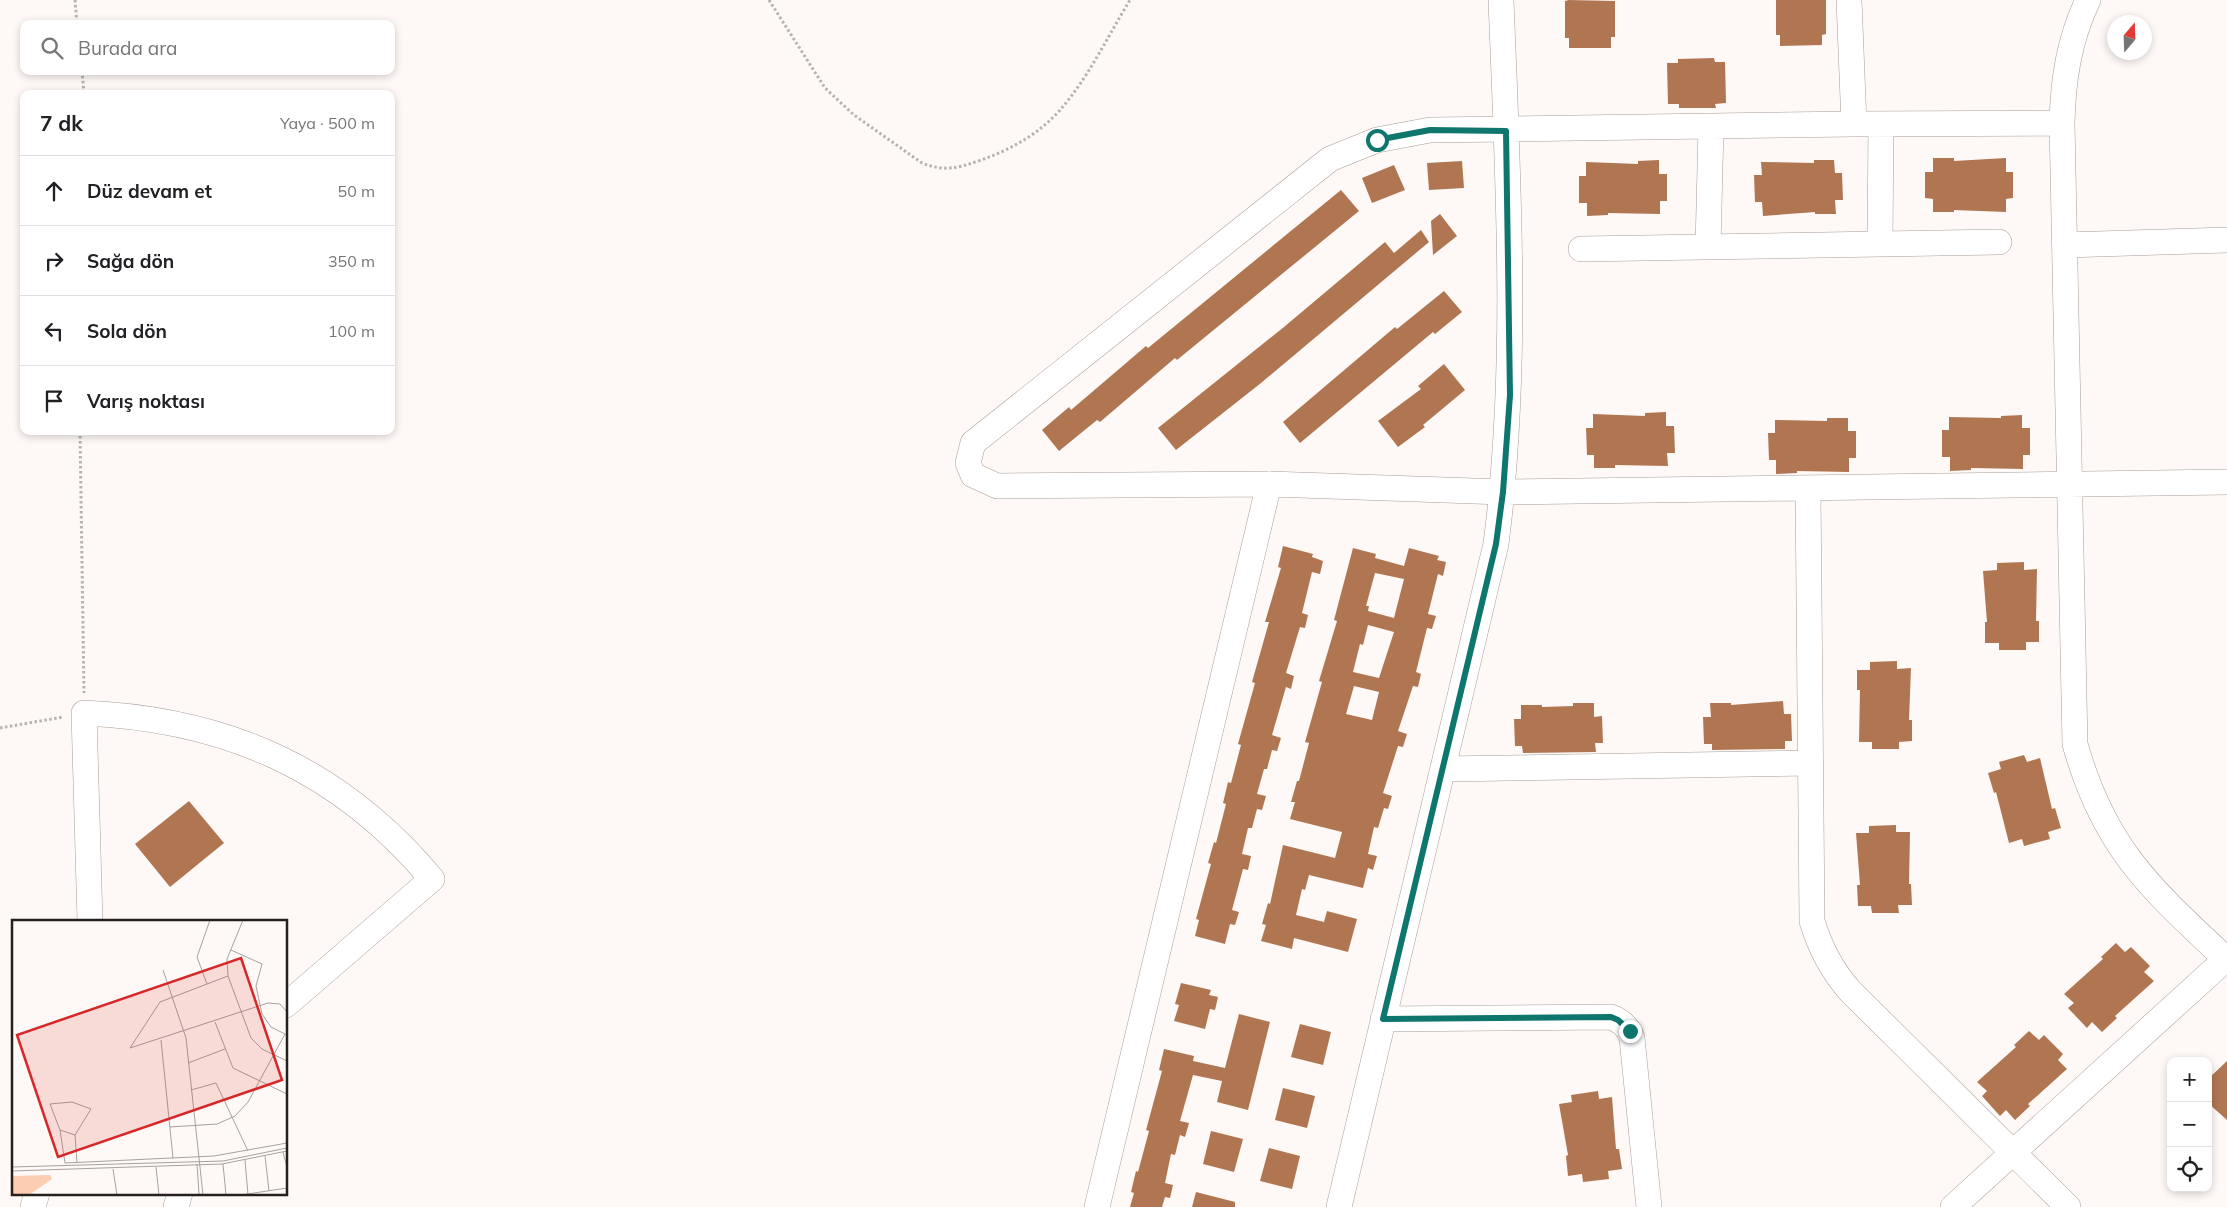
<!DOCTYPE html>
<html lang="tr">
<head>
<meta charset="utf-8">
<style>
  body { margin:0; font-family:Mulish,sans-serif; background:#f6f6f6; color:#202124 }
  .controls { position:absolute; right:15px; bottom:15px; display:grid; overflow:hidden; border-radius:10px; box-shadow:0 2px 8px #0003 }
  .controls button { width:45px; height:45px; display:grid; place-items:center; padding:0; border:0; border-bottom:1px solid #e0e0e0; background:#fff; color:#202124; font:25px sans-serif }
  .compass { position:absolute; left:2107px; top:15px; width:45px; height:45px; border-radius:50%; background:#fff; box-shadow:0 2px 8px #0003; rotate:19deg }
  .stop { position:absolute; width:15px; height:15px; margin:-11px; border:4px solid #0f766e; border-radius:50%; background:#fff }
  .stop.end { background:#0f766e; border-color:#fff; box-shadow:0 1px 5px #0008 }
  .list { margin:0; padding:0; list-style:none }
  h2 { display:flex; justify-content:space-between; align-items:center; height:65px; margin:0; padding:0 20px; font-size:21px }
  h2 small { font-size:16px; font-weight:400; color:#757577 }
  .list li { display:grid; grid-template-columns:32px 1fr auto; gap:15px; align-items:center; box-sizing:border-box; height:70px; padding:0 20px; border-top:1px solid #e0e0e0 }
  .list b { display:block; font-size:19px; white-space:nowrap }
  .list em { font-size:16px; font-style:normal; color:#757577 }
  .icon { flex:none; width:28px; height:28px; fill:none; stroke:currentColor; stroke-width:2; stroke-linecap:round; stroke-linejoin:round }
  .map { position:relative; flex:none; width:2227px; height:1207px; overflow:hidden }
  .search { position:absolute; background:#fff; box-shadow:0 2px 8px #0003; left:20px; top:20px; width:375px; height:55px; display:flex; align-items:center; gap:12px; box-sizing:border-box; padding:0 18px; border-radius:10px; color:#757577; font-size:19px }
  .panel { position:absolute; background:#fff; box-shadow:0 2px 8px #0003; left:20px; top:90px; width:375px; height:345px; border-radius:10px }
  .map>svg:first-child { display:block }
</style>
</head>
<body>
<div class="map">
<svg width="2227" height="1207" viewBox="0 0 2227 1207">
  <rect width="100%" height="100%" fill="#fef9f6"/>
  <path fill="#b07652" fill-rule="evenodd" d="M1569,0L1615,1V37H1611V48H1569V38H1565V1Z
    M1776,0H1826V34L1822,35V45L1780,46V35H1776Z
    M1714,58L1715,62H1725L1726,103L1715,104L1716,108H1679V104H1668L1667,63H1678V59Z
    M1933,158H1954V161L2006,158V172H2013V198L2006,199V212L1954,210V212H1933V199L1925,198V172H1933Z
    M1659,160V174H1667V201H1660V214L1608,213V215L1587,216V203H1579V176H1586V162L1638,164V161Z
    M1814,160H1834L1835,173H1842L1843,200H1835L1836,214H1815V212L1763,216L1762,202H1755L1754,175H1762L1761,162L1814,163Z
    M1462,161L1464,188L1429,190L1427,163Z
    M1394,165L1405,190L1372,203L1362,178Z
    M1341,190L1359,211L1177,360L1175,358L1100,422L1097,420L1059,451L1042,430L1069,407L1071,410L1146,346L1148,348Z
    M1440,214L1457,236L1433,255L1431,221Z
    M1421,230L1429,242L1261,383L1176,450L1158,428L1284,327L1385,242L1394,253Z
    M1444,291L1462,312L1435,334L1433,332L1300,443L1283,422L1395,327L1397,329Z
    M1444,364L1465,390L1423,425L1425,427L1398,447L1378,421L1421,389L1418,386Z
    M1666,412V426H1674L1675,453H1667L1668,466L1615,465V468H1594V455H1587L1586,428H1593V414L1645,416V413Z
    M2022,415V428H2030V455H2023V469L1971,468V470L1950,471V457H1942V430H1949V417L2001,418V416Z
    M1827,418H1848V431H1856V458H1849V472L1797,471V473L1776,474V460H1769L1768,433H1775V420L1827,421Z
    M1283,546L1313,554L1312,557L1323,561L1320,574L1312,572L1302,613L1308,615L1305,628L1300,627L1286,673L1294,676L1291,689L1286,687L1272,735L1281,738L1277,751L1272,750L1267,769H1264L1257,794L1266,796L1262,810L1257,809L1252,828H1248L1242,854L1251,856L1248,870L1243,869L1232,910L1239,912L1235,925L1230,924L1225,944L1195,936L1199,920L1196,919L1211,864L1208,863L1214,842L1216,843L1226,804L1223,803L1228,782L1231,783L1241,745L1238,744L1255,683L1252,682L1269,622H1265L1281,568L1278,567Z
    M1353,548L1376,554L1375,558L1404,566L1409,548L1439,556L1437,560L1446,562L1443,576L1438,574L1428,614L1436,616L1432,629L1427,628L1416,672L1421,674L1418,687L1413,686L1398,731L1407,734L1403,747L1398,746L1383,793L1392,796L1388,809L1384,808L1378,828L1374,827L1368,854L1377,856L1373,870L1368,868L1363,888L1309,875L1305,890L1302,889L1296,915L1324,922L1327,911L1357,919L1348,952L1294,938L1292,949L1261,941L1266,925L1262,924L1268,903L1270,904L1283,845L1335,858L1342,832L1290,819L1295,802H1291L1297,781H1299L1309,743L1305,742L1322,682L1319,681L1337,621L1334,620ZM1375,573L1404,579L1394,618L1368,611L1369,606H1366ZM1368,625L1394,632L1379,678L1353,672L1360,644L1363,645ZM1354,686L1379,692L1372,720L1346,714Z
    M2024,562V570L2037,569L2036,621H2039V642H2026V650H1999V643H1985V622H1987L1983,571L1997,570V563Z
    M1897,661V669L1911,668L1909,720H1912V741L1899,742V749H1872V742H1859L1860,690H1857V670H1870V662Z
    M1783,701L1784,714H1791L1792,741H1785V749L1712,750V744H1704L1703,717H1711L1710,703H1731V705Z
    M1573,703H1594V717L1602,716L1603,743H1595L1596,752L1523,753L1522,746H1515L1514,719H1521V705H1542V707L1573,706Z
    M2024,755L2027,762L2040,758L2052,809L2055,808L2061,828L2048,832L2050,839L2024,846L2022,839L2009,843L1996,792L1994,793L1988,773L2001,769L1999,762Z
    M189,801L224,843L170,887L135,844Z
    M1896,825V832H1910L1909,884H1911L1912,905H1898L1899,913H1872L1871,906H1858L1857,885H1860L1856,833H1869V826Z
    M2116,943L2125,952L2131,947L2150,966L2144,972L2154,981L2115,1016L2117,1018L2102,1032L2092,1022L2087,1028L2068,1008L2074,1003L2064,994L2103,959L2101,957Z
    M1181,983L1211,990L1209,995L1218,997L1215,1010L1210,1009L1205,1029L1174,1021L1179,1005L1175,1004Z
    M1239,1014L1270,1022L1248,1110L1217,1102L1222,1081L1193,1075L1180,1121L1189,1123L1185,1137L1180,1135L1175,1155L1171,1154L1165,1183L1173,1185L1170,1198L1165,1197L1162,1207H1130L1134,1193L1131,1192L1136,1171L1138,1172L1149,1131L1146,1130L1162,1071L1159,1070L1164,1049L1194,1056L1193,1061L1225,1068Z
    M1300,1024L1331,1032L1323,1065L1291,1057Z
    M2029,1031L2039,1040L2044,1035L2063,1054L2058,1060L2067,1069L2028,1104L2030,1106L2015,1120L2006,1110L2000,1116L1982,1096L1987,1091L1977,1082L2016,1047L2014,1045Z
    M2227,1061V1120L2208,1103V1079Z
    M1283,1088L1315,1096L1307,1128L1275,1120Z
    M1598,1091L1599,1099L1612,1097L1616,1149H1619L1622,1169L1608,1171L1609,1179L1583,1182L1582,1174L1568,1176L1566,1156L1568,1155L1559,1104L1572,1102L1571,1095Z
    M1211,1131L1243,1139L1234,1172L1203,1164Z
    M1269,1148L1300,1156L1292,1189L1260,1181Z
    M1196,1192L1235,1202V1207H1192Z"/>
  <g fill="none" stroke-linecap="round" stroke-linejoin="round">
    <defs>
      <path id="minor" d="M1849,0L1854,124
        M2088,0C2069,40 2063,80 2062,123L2075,744C2104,848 2151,889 2227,960
        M2062,123L1854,124L1430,130L1377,140L1330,159L973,443L968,463L973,475L997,486L1269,484L1503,492L2227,482
        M1880,244L1881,124
        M2065,245L2227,240
        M1708,247L1711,127
        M1581,249L1999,242
        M1808,488L1812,921C1820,948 1832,971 1851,992L2068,1207
        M1443,769L1811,763
        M90,921L84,713C226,719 340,769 432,879L286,1005
        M1383,1019L1611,1017C1622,1021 1628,1027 1632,1038L1649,1207
        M33,1207L37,1193
        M176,1207L180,1193
        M1097,1207L1269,484
        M1339,1207L1496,544C1519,365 1508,181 1501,0
        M1953,1207L2227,958"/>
    </defs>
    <use href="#minor" stroke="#a99d96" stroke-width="26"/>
    <path stroke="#b8b3b0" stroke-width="3" stroke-dasharray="2.5 2.5" stroke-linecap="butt" d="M75,0L77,24
      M769,0L825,88L854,115L922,163C944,172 959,168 981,160C1004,152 1028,140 1047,123C1081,93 1106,39 1130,0
      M82,71L84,94
      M80,431L84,693
      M0,728L63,717"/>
    <use href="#minor" stroke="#fff" stroke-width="25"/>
  </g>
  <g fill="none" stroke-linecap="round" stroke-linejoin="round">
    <path stroke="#0f766e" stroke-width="6" d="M1377,140L1430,130L1506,131L1510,395L1503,492L1496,544L1383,1019L1611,1017L1618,1020L1630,1031"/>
  </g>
  <g transform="translate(12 920)">
    <rect width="275" height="275" fill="#fef9f6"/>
    <path d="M38,255L40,259L17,275H0V256Z" fill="#fccdb1"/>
    <path fill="none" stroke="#a7a29f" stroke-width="1" d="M231,0L215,39L216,56L239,118L250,129L275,141M219,30L250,44L244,66L250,94L259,107L275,115M151,50L174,118L191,275M216,56L148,82L118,128L256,83L268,84L275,92M195,64L185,37L198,0M203,102L221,148L275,174M149,120L161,238M176,143L213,129M179,170L204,163L236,231M158,207L205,204L223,196L236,182L273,114M48,210L53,243L202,236L275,223M63,215L48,210L38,184L60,182L79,189L63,215L65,243M271,232L275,247M253,236L257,271M233,240L236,275M185,244L187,274M211,244L214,275M0,247L211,241L275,228M144,247L147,275M101,249L105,275M0,251L210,244L275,231M229,275L275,268"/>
    <path fill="#d62828" fill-opacity="0.15" stroke="#d62828" stroke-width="2.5" d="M229,38L270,160L46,237L5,115Z"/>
    <rect width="275" height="275" fill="none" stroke="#24201d" stroke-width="2.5"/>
  </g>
</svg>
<div class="controls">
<button>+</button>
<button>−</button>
<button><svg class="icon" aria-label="locate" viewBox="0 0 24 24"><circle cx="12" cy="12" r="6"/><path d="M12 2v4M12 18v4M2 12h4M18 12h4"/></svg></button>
</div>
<svg class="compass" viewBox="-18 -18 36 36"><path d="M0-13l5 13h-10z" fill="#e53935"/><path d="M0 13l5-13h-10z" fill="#757577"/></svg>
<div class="stop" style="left:1377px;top:140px"></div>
<div class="stop end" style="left:1630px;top:1031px"></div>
<div class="search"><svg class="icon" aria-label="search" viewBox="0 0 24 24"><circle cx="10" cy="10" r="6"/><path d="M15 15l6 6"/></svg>Burada ara</div>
<section class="panel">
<h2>7 dk<small>Yaya · 500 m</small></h2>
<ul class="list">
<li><svg class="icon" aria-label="ahead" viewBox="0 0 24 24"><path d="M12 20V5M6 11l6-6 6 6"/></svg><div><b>Düz devam et</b></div><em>50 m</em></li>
<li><svg class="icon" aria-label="right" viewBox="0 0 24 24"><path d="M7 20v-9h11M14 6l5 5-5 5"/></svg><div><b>Sağa dön</b></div><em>350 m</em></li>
<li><svg class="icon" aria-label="left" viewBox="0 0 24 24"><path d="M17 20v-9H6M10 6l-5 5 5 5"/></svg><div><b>Sola dön</b></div><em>100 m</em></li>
<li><svg class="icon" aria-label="arrive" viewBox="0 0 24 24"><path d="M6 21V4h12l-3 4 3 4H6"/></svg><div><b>Varış noktası</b></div></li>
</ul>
</section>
</div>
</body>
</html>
